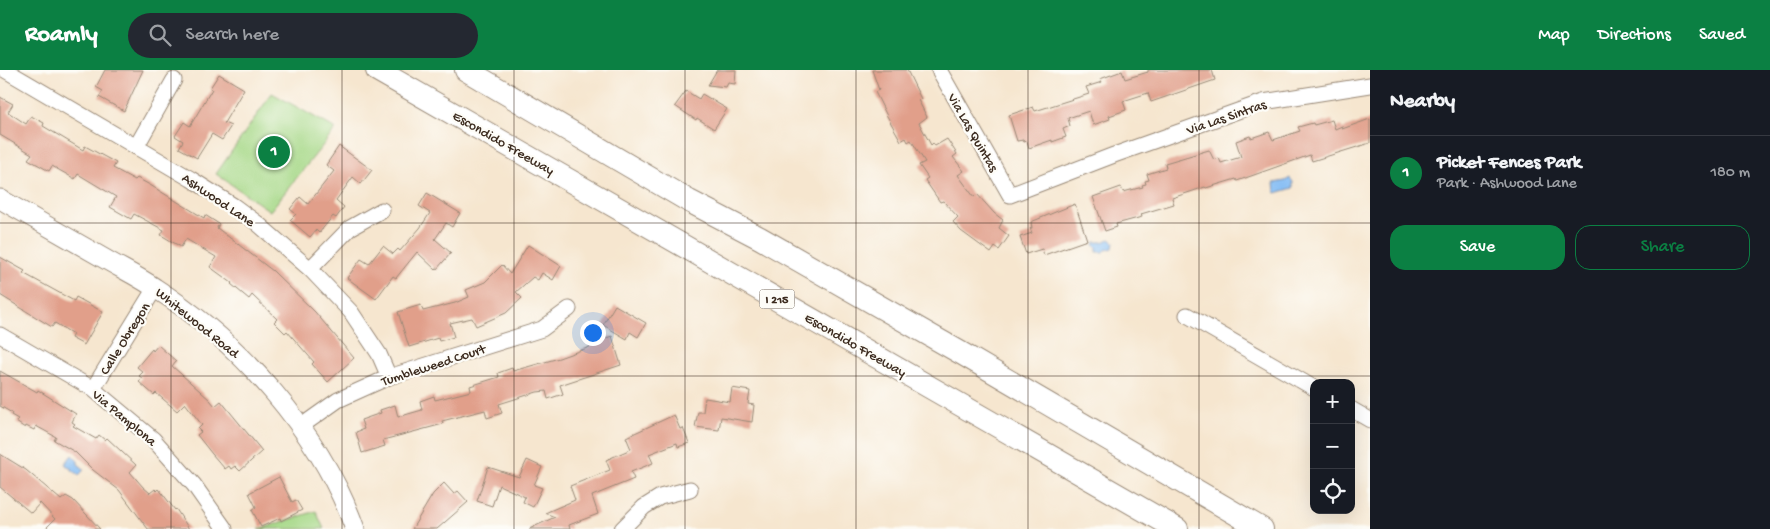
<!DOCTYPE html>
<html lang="en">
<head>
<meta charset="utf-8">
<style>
  body { margin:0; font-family:"Gochi Hand",sans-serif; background:#242831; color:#f1f3f6 }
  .controls { position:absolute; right:15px; bottom:15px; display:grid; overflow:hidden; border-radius:10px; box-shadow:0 5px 20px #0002 }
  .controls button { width:45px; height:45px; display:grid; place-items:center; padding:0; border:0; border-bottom:1px solid #363941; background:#171b24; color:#f1f3f6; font:25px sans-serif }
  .you { position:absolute; left:592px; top:262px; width:18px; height:18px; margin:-12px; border:4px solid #fff; border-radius:50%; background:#1a73e8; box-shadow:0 0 0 8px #1a73e833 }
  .badge { display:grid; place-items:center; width:32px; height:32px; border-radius:50%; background:#0b8043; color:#fff; font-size:16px; font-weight:700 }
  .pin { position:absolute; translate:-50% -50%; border:2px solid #fff; box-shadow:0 1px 5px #0006 }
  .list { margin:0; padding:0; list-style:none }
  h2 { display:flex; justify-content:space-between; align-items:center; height:65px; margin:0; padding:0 20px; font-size:21px }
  h2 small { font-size:16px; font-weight:400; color:#9ea1a6 }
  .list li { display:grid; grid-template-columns:32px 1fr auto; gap:15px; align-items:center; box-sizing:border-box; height:75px; padding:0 20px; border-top:1px solid #363941 }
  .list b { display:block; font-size:19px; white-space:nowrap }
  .list p { margin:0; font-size:16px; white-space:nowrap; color:#9ea1a6 }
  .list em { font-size:16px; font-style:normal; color:#9ea1a6 }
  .actions { display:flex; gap:10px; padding:15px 20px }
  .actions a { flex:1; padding:11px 0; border:1px solid #0b8043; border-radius:15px; text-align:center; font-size:18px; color:#0b8043 }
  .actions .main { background:#0b8043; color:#fff }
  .icon { flex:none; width:28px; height:28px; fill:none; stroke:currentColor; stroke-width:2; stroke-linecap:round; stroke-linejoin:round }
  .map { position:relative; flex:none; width:1370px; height:459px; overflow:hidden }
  header { display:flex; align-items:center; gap:30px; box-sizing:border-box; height:70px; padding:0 25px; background:#0b8043; color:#fff }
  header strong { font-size:24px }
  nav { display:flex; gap:28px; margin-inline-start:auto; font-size:18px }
  .search { width:350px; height:45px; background:#242831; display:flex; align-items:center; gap:12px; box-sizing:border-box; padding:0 18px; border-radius:28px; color:#9ea1a6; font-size:19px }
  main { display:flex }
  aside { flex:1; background:#171b24 }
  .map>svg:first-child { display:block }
</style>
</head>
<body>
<header>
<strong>Roamly</strong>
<div class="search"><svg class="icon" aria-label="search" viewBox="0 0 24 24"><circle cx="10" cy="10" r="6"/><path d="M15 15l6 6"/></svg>Search here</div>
<nav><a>Map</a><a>Directions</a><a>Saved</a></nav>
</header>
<main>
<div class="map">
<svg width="1370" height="459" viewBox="0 0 1370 459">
  <rect width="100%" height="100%" fill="#fdfcf7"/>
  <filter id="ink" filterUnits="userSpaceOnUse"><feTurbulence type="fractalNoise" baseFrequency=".02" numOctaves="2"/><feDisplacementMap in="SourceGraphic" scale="10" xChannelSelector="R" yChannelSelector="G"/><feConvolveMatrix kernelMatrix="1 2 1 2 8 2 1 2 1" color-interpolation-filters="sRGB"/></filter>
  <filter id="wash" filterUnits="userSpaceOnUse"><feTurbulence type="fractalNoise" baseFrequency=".0096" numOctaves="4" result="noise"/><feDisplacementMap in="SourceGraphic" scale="20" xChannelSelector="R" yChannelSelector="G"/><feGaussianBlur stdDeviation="1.12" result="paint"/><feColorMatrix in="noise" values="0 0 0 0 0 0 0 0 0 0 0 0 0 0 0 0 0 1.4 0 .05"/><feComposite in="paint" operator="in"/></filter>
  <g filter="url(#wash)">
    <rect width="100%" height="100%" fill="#f6e6cf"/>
    <path fill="#a6d887" stroke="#708152" d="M272,23L336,59L270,141L216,104Z
      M316,441L324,459H259L266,457Z"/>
    <path fill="#83bcf4" stroke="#5f7389" d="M1290,108L1293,112V118L1276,123L1275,122L1274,113L1285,111Z
      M1110,169L1114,172L1113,178L1106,180L1103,182H1097V177L1094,175L1095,172H1102Z
      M72,385L78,391V394L83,398V401L79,405L65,394Z"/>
    <g id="blocks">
      <path fill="#e19f8a" d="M105,0H143L124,41L99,27L103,21L96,17Z
        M717,0H736L735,14L728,13L726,17L708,15Z
        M872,0H907L921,29L918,30L927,47L919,53L931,75L933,73L935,76L947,69L957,84L953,87L964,101L958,105L974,127L977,124L994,143L1003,150L999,158L1009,166L999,180L995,177L991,183L961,161L953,152L958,147L943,131L940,132L925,110L928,108L919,95L925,92L911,70L908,72L906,68L901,71L887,46L875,22L879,20Z
        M1148,0H1212L1215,10L1151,32L1148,23L1123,31L1126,40L1109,46L1110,49L1093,55L1089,41L1068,48L1070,56L1063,59L1066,67L1052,72V70L1029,78L1027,71L1024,72L1023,70L1017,71L1009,45L1033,37L1035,41L1089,24L1086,17L1102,12L1100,9L1122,1L1125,9L1148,2Z
        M219,4L244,19L224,53L231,56L222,70L212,64L197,88L179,78L183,71L175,66L184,52L190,56L212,19L210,18Z
        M686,21L699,29L702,24L727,39L714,59L697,48L696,50L675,36Z
        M0,27L13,34L8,42L26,54L31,46L44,53L43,56L83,80L85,76L116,93L113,98L135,110L137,108L150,115L204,148L205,145L219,154L217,158L273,201L315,242L354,288L328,312L312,294L314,292L287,261L285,263L274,252L277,249L252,225L249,229L231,214L232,213L210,197L216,187L186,169L181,177L161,165L164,160L134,144L131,149L110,137L116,127L78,104L75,109L52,96L49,101L28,89L32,84L0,65Z
        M1370,49V73L1312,91L1310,85L1237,111L1236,109L1206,118L1205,117L1172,128L1174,134L1141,144L1142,147L1116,154L1117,157L1105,161L1093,127L1121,117L1123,122L1143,117L1142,115L1146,114L1145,111L1149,110L1147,104L1166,98L1165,93L1209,80L1214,90L1219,88L1221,93L1241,87L1236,71L1250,66L1251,68L1269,62L1273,70L1300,61L1298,57L1313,53L1314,55L1332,50L1335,59L1342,56V59Z
        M339,76L372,100L361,114L353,107L336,130L344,137L336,148L333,146L319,163L316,160L310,167L290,150L296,144L290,139L300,127L308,134L334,101L326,95Z
        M427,123L460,143L452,157L446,153L435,169L451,183L436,200L417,182L396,208L393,206L376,229L347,208L361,189L369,194L383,176L393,184L398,179L400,181L420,158L430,143L419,136Z
        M1075,134L1087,170L1044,185L1042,179L1026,184L1020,167L1032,163L1030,158H1032L1031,152Z
        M528,175L561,196L553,210L542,203L538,210L533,207L516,222L522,228L506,243L476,256L472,248L450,253L454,267L439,271L438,268L409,277L398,242L421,235L423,241L455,233L469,227L466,220L485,212L502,195L510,204Z
        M0,187L25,201L23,203L74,231L76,227L103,242L84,275L71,268L73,264L55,253L52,257L0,225Z
        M615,235L646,253L638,267L630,262L627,269L603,255Z
        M612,266L621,295L560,315L563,324L548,329L546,321L537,322L499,334L502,343L487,348L485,340L442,351L443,354L383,370L385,376L362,383L356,362L364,359L361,350L381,343L380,340L395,335L398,347L422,340L420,331L434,326L435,330L471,321L470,316L499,307L498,303L512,298L513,301L559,288L590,277L589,274Z
        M158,275L176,291L172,296L210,330L215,336L221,331L262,381L240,401L235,396L231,399L229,396L225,399L212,384L197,365L201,362L198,359L202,355L185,333L177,341L156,323L154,325L139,312L142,308L139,306L143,302L137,297L152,279L153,281Z
        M0,301L37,322L38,320L76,344L72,352L75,354L73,356L96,369L99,365L105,370L107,368L136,395L130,402L143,417L150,423L155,419L157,421L159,419L175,440L176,439L189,459H148L119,420L93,400L75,382L54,370L56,367L36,356L34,360L26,356L25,358L16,352L18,349L11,345L12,343L0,336Z
        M732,318L750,321L748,334L754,335L752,352L721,347L719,360L695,357L698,342H703L705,328L730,332Z
        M674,345L680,359L683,358L689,373L678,377L677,373L649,384L653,393L631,402L634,409L592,426L598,444L569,455L570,459H529L555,447L545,443L575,430L570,416L610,400L606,390L631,379L626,367Z
        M0,384L26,400L61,430L66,426L73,430L100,459H45L55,449L40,433L31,443L0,417Z
        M527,390L542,397L534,415L542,418L533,437L523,432L525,427L499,415L492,436L477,431L488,397L519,407Z
        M279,407L292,432L296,430L302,440L281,451L280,448L261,457L252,440L256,437L249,423Z
        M444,413L454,424L458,421L468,432L437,459H412L433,424Z"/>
    </g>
  </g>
  <g filter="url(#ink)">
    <use href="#blocks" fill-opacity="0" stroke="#988876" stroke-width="1"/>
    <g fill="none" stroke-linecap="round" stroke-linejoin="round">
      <defs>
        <path id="minor" d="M5,0L191,109L234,136L257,153L310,199L351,242L379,284L389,307
          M939,0L1010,125L1114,85L1263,32L1370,15
          M136,77L174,10
          M310,199L350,158L382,140
          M1187,245L1314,318
          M0,265L93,319L153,369L194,415L225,459
          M93,319L155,218
          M1351,339L1370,350
          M300,357L338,330L389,307L542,259L569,239
          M622,459L644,437L660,427L690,419"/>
        <path id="major" d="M0,129C35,149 70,169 105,189C122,199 139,207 155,218C240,272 321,363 355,459"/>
        <path id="highway" d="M377,0L1177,459
          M466,0L689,131L760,168L961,283L1262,459"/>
      </defs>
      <use href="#minor" stroke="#988876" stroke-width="17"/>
      <use href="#major" stroke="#988876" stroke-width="21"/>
      <use href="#highway" stroke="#988876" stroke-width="24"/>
      <use href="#minor" stroke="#fff" stroke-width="15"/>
      <use href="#major" stroke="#fff" stroke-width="19"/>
      <use href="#highway" stroke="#fff" stroke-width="22"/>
    </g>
  </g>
  <path fill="none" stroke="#3b2a1e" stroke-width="1" stroke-opacity="0.55" d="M171,0V459M342,0V459M514,0V459M685,0V459M856,0V459M1028,0V459M1199,0V459M0,153H1370M0,306H1370"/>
  <g text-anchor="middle" stroke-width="4.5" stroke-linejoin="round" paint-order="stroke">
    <rect fill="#fdfcf7" stroke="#75695f" stroke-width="1" x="759.5" y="219.5" width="35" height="19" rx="4"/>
    <g font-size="12" font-weight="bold" fill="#3b2a1e">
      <text x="777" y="233">I 215</text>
    </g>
    <g font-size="14" fill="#3b2a1e" stroke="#fdfcf7">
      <text transform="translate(1226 46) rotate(-19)" y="5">Via Las Sintras</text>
      <text transform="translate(974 62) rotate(60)" y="5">Via Las Quintas</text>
      <text transform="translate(504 72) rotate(30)" y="5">Escondido Freeway</text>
      <text transform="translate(219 129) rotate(34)" y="5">Ashwood Lane</text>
      <text transform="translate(198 252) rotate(39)" y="5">Whitewood Road</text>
      <text transform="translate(124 268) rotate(-58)" y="5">Calle Obregon</text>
      <text transform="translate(856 274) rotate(30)" y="5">Escondido Freeway</text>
      <text transform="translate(433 294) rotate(-18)" y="5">Tumbleweed Court</text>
      <text transform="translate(125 347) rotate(40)" y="5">Via Pamplona</text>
    </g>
  </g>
</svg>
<div class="controls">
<button>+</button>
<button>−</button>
<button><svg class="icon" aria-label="locate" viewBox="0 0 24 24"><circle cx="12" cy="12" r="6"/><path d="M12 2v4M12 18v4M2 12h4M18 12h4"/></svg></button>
</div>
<div class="you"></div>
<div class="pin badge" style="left:274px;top:82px">1</div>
</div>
<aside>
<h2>Nearby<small></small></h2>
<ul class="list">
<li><span class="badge">1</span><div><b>Picket Fences Park</b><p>Park · Ashwood Lane</p></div><em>180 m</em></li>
</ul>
<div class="actions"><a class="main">Save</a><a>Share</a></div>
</aside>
</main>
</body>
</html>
